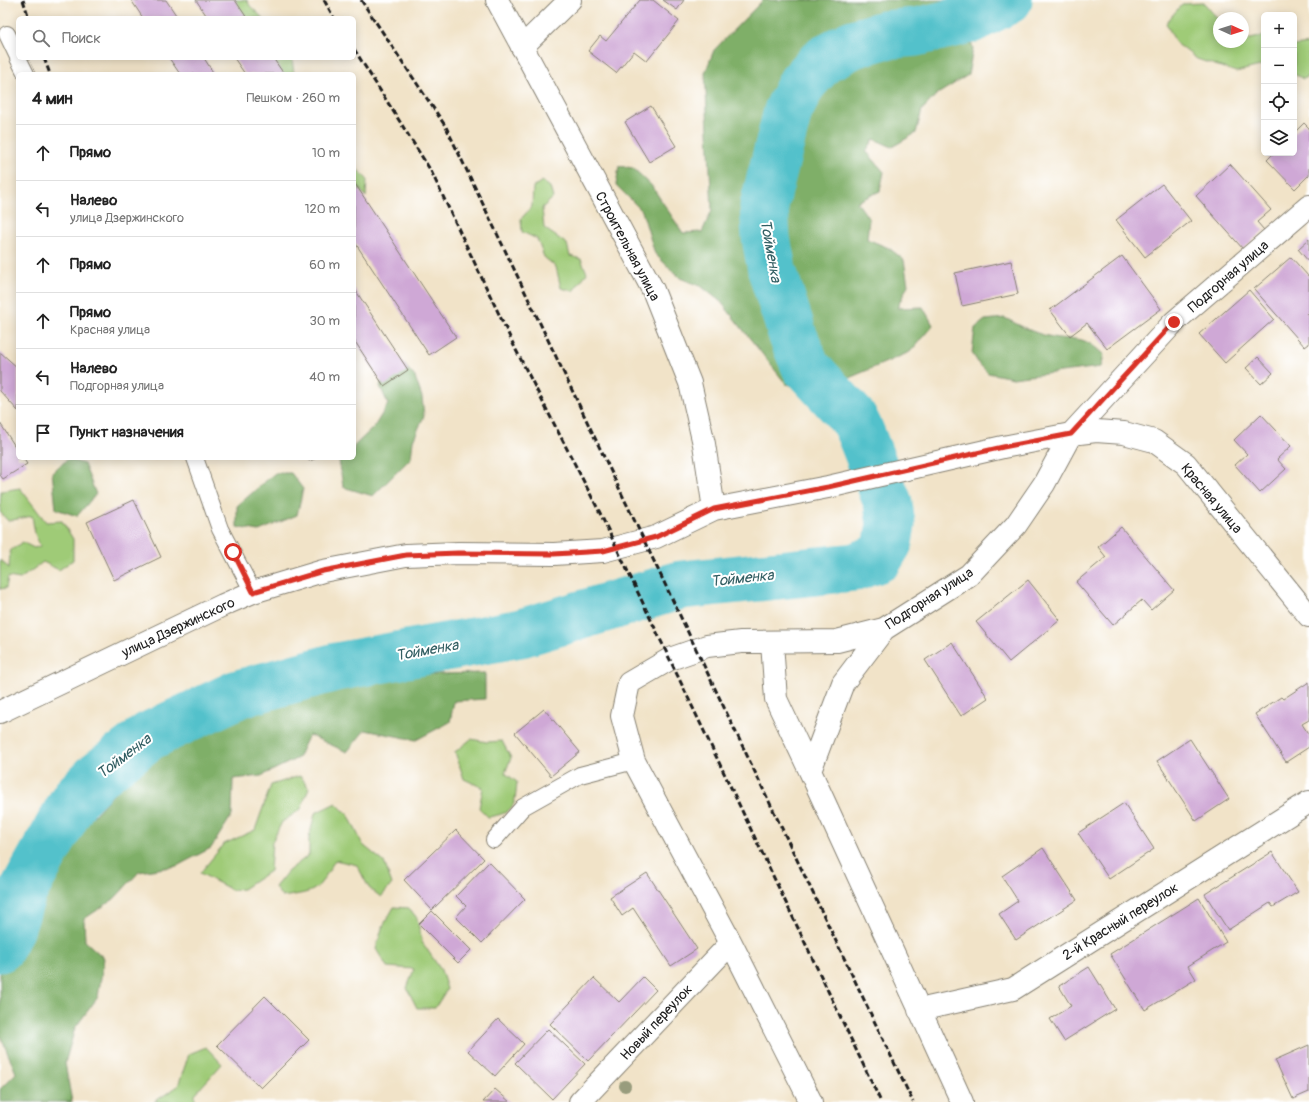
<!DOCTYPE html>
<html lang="ru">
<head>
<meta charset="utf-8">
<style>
  body { margin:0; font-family:Pangolin,sans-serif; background:#f2f2f2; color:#222 }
  .controls { position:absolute; right:12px; top:12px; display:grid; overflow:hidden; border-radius:6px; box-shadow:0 2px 10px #0003 }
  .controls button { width:36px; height:36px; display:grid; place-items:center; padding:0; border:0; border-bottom:1px solid #e0e0e0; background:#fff; color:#222; font:20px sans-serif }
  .compass { position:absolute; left:1213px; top:12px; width:36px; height:36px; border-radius:50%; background:#fff; box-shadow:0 2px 10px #0003; rotate:93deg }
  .stop { position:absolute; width:12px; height:12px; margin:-9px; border:3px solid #d93025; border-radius:50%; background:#fff }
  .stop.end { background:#d93025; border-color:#fff; box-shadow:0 1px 4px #0008 }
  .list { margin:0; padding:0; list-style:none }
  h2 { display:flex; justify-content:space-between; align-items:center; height:52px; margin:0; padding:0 16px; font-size:17px }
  h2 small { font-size:13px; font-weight:400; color:#767676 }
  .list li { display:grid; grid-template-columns:26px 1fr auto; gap:12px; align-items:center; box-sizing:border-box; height:56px; padding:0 16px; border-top:1px solid #e0e0e0 }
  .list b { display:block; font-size:15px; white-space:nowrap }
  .list p { margin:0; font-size:13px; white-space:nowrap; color:#767676 }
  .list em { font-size:13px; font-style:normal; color:#767676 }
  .icon { flex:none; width:22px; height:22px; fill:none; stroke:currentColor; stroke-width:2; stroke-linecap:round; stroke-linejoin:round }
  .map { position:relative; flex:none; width:1309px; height:1102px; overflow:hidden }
  .search { position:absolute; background:#fff; box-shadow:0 2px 10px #0003; left:16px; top:16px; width:340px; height:44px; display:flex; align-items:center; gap:10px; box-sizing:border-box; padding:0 14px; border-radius:6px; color:#767676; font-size:15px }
  .panel { position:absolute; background:#fff; box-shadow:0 2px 10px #0003; left:16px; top:72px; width:340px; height:388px; border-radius:6px }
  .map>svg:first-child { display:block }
</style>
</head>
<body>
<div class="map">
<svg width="1309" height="1102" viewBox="0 0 1309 1102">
  <rect width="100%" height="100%" fill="#fff"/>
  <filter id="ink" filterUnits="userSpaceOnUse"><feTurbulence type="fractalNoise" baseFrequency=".025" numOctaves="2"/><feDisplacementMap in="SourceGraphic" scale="8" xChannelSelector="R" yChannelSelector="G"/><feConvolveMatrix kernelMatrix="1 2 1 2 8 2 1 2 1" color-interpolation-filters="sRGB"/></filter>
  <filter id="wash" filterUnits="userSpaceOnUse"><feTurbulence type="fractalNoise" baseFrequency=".012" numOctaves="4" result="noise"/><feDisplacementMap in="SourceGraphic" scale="16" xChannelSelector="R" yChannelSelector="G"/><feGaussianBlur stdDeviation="0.9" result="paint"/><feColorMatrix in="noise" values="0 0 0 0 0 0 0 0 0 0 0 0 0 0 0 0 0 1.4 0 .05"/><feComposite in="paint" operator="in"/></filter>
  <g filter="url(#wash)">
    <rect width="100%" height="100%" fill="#f1e3c8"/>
    <path fill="#9fcb77" stroke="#5e744a" d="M234,0H247L250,6L263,18H246Z
      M1204,3L1219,20V42H1243V38L1246,40L1264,36V65L1236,72L1197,59L1176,43L1166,23L1182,4Z
      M1309,44V76L1303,79L1294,74V46Z
      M272,58H292L294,74H282Z
      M354,166L367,179L366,197L354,182Z
      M542,181L550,187L553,198L542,208L544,228L567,244L570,256L581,259L587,273L573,291L561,288L556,267L544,257L537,239L522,232L521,219L532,206L533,187Z
      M20,488L46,522L62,521L73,539V560L59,570L43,562L20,579L8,577L6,588L0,589V560L9,568L10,551L22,542L34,548L40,546L35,534L32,516L8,521L0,512L1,491Z
      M471,739L487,742L502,741L511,758L505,773L517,782C515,807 514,813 488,817L479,808L483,788L464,779L455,752Z
      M300,776L309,788L301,809L282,822L272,842L270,871L243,889L232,890L200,873L224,844L255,830L271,785Z
      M336,803L349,816L363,845L384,862L392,884L381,897L369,888L357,865L335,860C316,892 320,891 282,897L275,887L288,871L309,855V838L315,813Z
      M394,907L409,908L417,918L422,942L441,970L447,989L435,1008H417L407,988L414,969L387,967L376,949L382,928Z
      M206,1047L222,1064L195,1094V1102H154L178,1086L189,1054Z"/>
    <path fill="#7faf68" stroke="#4e6642" d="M763,0H975L968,32L973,49L968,75L936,95L922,110L916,133L892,147L874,139L866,151L884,172L880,191L857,202L869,219L867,239L889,248L904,260L908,285L897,308L923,307L933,325L910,352L814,393L786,384L721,302L702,287L680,278L655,254L642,211L616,185L619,166L633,168L651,185L683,233L702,232L712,210L705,73L714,50Z
      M1005,318C1019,325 1033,333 1048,336C1076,343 1079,331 1104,355L1101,367L1013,378L988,373L979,364L972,353L975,328L985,320Z
      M402,362L415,377L422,397L424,416L413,441L411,458L373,496L343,487L339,460L342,458H354V446L374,427L388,404L380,386L386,366Z
      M68,459L84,464L96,494L77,516L56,509L52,472Z
      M275,473H291L303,489L297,515L259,531L237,527V506Z
      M485,673V699L454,701L450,722L416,740L365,730L347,752L309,735L298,758L261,776L233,779L232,815L211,848L177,866L139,872L114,899L84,919L85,941L104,958L98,997L75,1028L65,1063L72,1102H0V1089L16,1073L0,1035V956L5,950L28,882L49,854L72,839L154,750L234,704L340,676Z"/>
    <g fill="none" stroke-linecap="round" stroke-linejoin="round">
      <path stroke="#53c1cb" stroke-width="49" d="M0,948L12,924L22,893L75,798L98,775L149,736L238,694L336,667L521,633L681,585L855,567L879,558L888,543L891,524L888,503L860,432L853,418L806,367L793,336L772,270L766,238L764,206L788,111L802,83L824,59L853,44L884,35L916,32L971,19L1008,0"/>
    </g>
    <g id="blocks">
      <path fill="#cfa8d6" d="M131,0H166L178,18H143Z
        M196,0H235L247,18H208Z
        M640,0H653L679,21L647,61L634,51L616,73L588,51L600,36L606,41Z
        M663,0H684L677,10Z
        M169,58H204L214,74H180Z
        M234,58H273L284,74H245Z
        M651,106L676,146L649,162L625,122Z
        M1304,123L1309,128V175L1295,189L1267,160L1274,153H1294V133Z
        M1230,164L1271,210L1257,222L1264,230L1243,249L1196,196Z
        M354,182L456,337L429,355L354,241Z
        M1162,184L1191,221L1145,257L1116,220Z
        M1309,239V262L1298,249Z
        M1122,256L1161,309L1107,349L1087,323L1070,336L1050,310Z
        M1291,257L1309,277V311L1307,313L1309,315V344L1305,347L1254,289Z
        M1011,261L1018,294L962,306L955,273Z
        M354,288L408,370L384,386L354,340Z
        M1249,290L1274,319L1225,363L1199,334Z
        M0,352L18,368V411L0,391Z
        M1258,357L1273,373L1261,384L1246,368Z
        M1261,414L1291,446L1277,459L1286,469L1260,493L1235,465L1247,454L1234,440Z
        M0,423L18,451V458H23L27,464L3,479L0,475Z
        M308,458H317L309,461Z
        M134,500L161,557L114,580L87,522Z
        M1121,527L1174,590L1151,610L1142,600L1113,625L1076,582L1106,557L1098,547Z
        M1028,580L1060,620L1009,662L976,622Z
        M952,642L988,698L961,716L925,660Z
        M1309,682V720L1302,724L1309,735V747L1286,762L1255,714L1281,697L1283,699Z
        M544,709L580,752L551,776L515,733Z
        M1190,739L1229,799L1196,821L1157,761Z
        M1124,803L1154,849L1109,879L1078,833Z
        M456,830L484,859L432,910L404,880Z
        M1043,848L1077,900L1016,940L999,914L1018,901L1002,876Z
        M1272,852L1298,892L1273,907L1270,903L1228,930L1205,894Z
        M489,862L525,899L482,943L456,917L466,906L456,896Z
        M647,873L697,949L671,966L633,908L622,916L610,897Z
        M1199,898L1226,942L1188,966L1196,979L1145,1010L1110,954Z
        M432,911L471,950L458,963L419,924Z
        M1089,967L1115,1009L1064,1041L1050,1019L1071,1006L1059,986Z
        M643,977L656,990L588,1061L550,1024L594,978L619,1002Z
        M265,996L309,1040L261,1088L217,1045Z
        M498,1019L524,1044L495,1076L468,1051Z
        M548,1029L585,1064L552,1099L515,1063Z
        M1309,1045V1092L1293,1099L1275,1060Z
        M495,1089L510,1102H483Z"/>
    </g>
  </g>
  <g filter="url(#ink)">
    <use href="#blocks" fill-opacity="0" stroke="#868072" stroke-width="1"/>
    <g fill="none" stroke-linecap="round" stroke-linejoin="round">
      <defs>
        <path id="service" d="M7,34L18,57
          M18,58L26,74
          M195,458L220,529L253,592
          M494,840L523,807L580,775L634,761"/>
        <path id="minor" d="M522,47L570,0
          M884,629L843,683L810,771L962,1102
          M772,643L776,699L810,771
          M919,1010L1013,989L1309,802
          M580,1102L731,943
          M811,1102L731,943L634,761L622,716L629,683L670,659L707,646L741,642L837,641L884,629L969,575L1016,525L1044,484L1071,434L1174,322L1309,206"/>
        <path id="tertiary" d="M497,0L653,290L690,383L704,444L714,509
          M0,712L223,605L253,592L323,571L406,555L458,553L554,554L603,551L656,537L714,509L828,487L1003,447L1071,434L1096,431L1124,433L1154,441L1186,464L1309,616"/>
      </defs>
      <use href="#service" stroke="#868072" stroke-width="18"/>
      <use href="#minor" stroke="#868072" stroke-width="24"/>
      <use href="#tertiary" stroke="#868072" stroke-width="24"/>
      <use href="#service" stroke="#fff" stroke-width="16"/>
      <use href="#minor" stroke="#fff" stroke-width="22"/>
      <use href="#tertiary" stroke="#fff" stroke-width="22"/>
      <path stroke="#1c1c1c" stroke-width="3" stroke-dasharray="6 3" stroke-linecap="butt" d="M23,0L29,18
        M324,0L334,18
        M361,0L446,127L913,1102
        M354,49L431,171L516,350L599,511L881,1102
        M44,58L50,74"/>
    </g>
    <circle fill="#989c7d" cx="625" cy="1086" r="6"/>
  </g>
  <g fill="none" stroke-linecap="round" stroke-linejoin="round" filter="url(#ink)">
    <path stroke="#d93025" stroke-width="5" d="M233,552L253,592L323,571L406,555L458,553L554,554L603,551L656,537L714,509L828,487L1003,447L1071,434L1174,322"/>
  </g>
  <g text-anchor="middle" stroke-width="4" stroke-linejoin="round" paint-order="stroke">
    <g font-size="14" fill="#1c1c1c" stroke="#fff">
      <text transform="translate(628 246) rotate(62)" y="5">Строительная улица</text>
      <text transform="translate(1228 276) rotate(-41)" y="5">Подгорная улица</text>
      <text transform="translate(1212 498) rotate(50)" y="5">Красная улица</text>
      <text transform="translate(929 598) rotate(-33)" y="5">Подгорная улица</text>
      <text transform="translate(178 627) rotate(-25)" y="5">улица Дзержинского</text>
      <text transform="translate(1120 921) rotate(-32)" y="5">2-й Красный переулок</text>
      <text transform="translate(656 1022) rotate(-47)" y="5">Новый переулок</text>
    </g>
    <g font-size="15" font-style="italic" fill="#325e62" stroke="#fff">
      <text transform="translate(771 251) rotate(80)" y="5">Тойменка</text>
      <text transform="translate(742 578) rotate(-6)" y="5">Тойменка</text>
      <text transform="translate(427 650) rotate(-10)" y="5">Тойменка</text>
      <text transform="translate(124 756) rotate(-37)" y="5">Тойменка</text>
    </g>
  </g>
</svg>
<div class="controls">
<button>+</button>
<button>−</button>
<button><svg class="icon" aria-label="locate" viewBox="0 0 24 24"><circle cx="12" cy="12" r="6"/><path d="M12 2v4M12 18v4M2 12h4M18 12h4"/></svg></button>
<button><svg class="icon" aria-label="layers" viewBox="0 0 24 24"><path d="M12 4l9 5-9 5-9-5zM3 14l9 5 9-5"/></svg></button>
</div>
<svg class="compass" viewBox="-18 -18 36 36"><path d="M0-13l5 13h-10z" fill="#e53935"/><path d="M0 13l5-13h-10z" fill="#767676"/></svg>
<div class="stop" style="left:233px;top:552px"></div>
<div class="stop end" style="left:1174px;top:322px"></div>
<div class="search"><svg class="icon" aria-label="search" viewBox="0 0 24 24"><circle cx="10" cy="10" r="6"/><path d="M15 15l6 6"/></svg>Поиск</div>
<section class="panel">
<h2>4 мин<small>Пешком · 260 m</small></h2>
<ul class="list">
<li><svg class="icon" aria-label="ahead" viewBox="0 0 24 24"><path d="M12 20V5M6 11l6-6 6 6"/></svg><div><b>Прямо</b></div><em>10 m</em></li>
<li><svg class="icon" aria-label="left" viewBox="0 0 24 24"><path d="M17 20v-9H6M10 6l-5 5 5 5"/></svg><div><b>Налево</b><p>улица Дзержинского</p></div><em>120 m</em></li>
<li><svg class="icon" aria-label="ahead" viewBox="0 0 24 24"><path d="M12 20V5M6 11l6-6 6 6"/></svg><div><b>Прямо</b></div><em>60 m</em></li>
<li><svg class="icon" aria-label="ahead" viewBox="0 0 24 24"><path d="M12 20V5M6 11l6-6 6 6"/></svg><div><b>Прямо</b><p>Красная улица</p></div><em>30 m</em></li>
<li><svg class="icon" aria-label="left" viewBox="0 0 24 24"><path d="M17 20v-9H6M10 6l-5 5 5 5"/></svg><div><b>Налево</b><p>Подгорная улица</p></div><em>40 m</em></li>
<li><svg class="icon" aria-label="arrive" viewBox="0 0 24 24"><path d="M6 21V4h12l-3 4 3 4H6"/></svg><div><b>Пункт назначения</b></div></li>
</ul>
</section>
</div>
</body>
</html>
